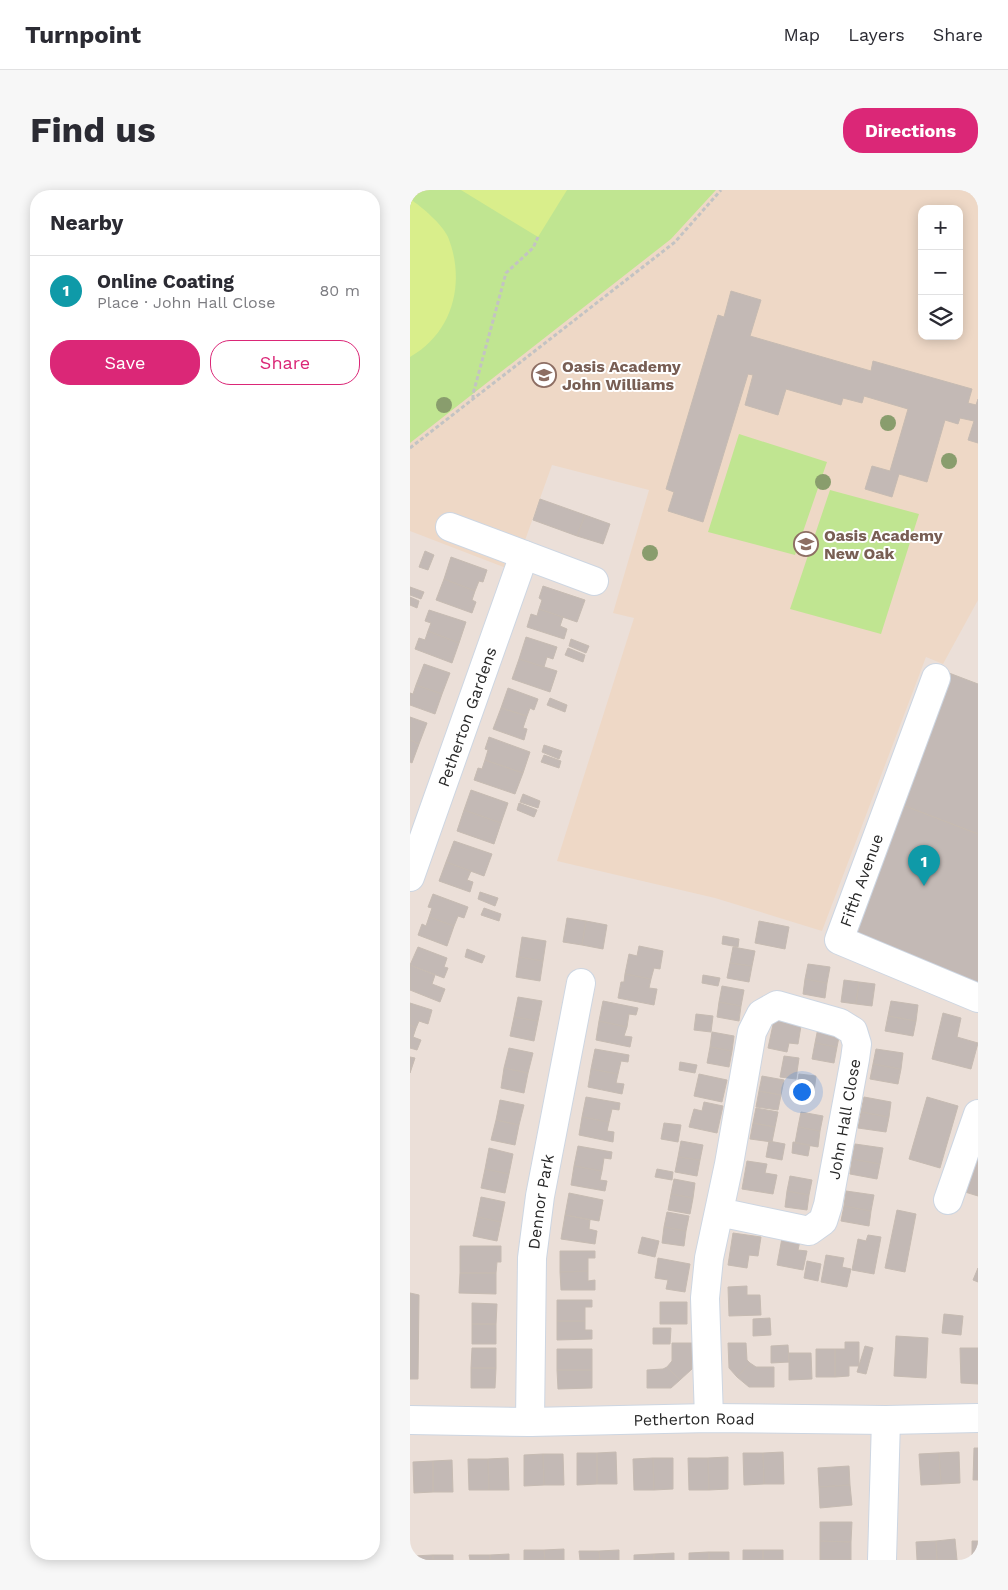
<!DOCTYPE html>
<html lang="en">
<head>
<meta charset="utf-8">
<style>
  body { margin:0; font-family:"Work Sans",sans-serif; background:#f7f7f7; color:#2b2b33 }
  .controls { position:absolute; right:15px; top:15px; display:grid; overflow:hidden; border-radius:10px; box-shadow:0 2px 12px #0003 }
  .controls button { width:45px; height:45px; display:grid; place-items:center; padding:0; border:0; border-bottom:1px solid #e1e1e2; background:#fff; color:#2b2b33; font:25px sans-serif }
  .you { position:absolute; left:391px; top:901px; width:18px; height:18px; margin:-12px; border:4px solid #fff; border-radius:50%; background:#1a73e8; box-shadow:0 0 0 8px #1a73e833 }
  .badge { display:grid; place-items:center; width:32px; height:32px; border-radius:50%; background:#db2777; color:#fff; font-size:16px; font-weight:700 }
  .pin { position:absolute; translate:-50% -41px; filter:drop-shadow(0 1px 2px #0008) }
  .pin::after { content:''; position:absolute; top:26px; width:18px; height:15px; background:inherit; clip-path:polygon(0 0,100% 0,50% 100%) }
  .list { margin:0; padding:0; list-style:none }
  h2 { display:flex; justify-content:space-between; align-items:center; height:65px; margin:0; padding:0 20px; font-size:21px }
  h2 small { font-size:16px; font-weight:400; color:#7c7c81 }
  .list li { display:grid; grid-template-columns:32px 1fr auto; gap:15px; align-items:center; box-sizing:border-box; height:70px; padding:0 20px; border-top:1px solid #e1e1e2 }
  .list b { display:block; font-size:19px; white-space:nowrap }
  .list p { margin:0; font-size:16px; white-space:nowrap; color:#7c7c81 }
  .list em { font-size:16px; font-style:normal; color:#7c7c81 }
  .actions { display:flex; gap:10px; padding:15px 20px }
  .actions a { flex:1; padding:11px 0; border:1px solid #db2777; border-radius:20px; text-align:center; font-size:18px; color:#db2777 }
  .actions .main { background:#db2777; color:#fff }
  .icon { flex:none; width:28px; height:28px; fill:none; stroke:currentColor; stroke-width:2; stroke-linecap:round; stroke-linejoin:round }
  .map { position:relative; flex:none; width:568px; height:1370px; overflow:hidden; border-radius:20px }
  header { display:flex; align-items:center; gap:30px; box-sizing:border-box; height:70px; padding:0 25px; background:#fff; border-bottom:1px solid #e1e1e2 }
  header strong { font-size:24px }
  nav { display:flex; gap:28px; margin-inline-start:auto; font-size:18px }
  .intro { display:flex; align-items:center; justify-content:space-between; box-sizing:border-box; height:120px; padding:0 30px }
  h1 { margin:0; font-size:35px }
  .button { padding:12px 22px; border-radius:20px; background:#db2777; color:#fff; font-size:18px; font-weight:700 }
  main { display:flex; gap:30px; padding:0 30px }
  aside { flex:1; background:#fff; border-radius:20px; box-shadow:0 2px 12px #0003 }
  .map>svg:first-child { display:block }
</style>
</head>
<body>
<header>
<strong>Turnpoint</strong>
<nav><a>Map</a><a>Layers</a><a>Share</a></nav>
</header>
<div class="intro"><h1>Find us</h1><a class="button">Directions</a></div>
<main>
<aside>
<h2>Nearby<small></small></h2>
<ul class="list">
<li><span class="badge" style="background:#0f9aa8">1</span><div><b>Online Coating</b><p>Place · John Hall Close</p></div><em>80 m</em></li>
</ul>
<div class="actions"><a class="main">Save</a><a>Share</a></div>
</aside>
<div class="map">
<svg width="568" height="1370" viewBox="0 0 568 1370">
  <rect width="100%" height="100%" fill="#ebdfd8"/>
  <path fill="#eed8c6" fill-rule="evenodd" d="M0,0H568V410L533,474L516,467L412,741L305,708L147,671L224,428L203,423L239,300L142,275L104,381L0,341ZM512,19H549V146H512Z"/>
  <path fill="#c0e591" d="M0,0H306L261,49L0,253Z
    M329,244L417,272L385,365L298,342Z
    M420,300L509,324L471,444L380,419Z"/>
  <path fill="#d9ee8b" d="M51,0H157L128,47Z
    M0,9C12,17 32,34 38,47C56,92 43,143 0,167Z"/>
  <path fill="#c3b9b5" stroke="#c6bbb2" d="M321,101L351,110L340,146L461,181L463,171L562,199L558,213L566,215L568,209V253L558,250L564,231L550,228L548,234L535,230L517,292L489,284L482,307L455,299L462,276L480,281L498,219L454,206L452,213L433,208L431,215L376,199L368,225L335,215L343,185L338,184L293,332L258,321L264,302L256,299L308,125L314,127Z
    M130,309L175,325L167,346L123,330Z
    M175,325L200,334L193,354L167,346Z
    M15,361L24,365L18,380L9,377Z
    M41,367L77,380L73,392L69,391L65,401L34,389Z
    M34,389L65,401L62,410L66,412L62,423L26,410Z
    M133,396L175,410L167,432L129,419L132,410L129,408Z
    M0,397L14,402L11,409L0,405Z
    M0,407L9,411L7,418L0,415Z
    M129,419L153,427L150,436L157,439L154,449L117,437L121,424L127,426Z
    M19,420L56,432L49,453L18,441L21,433L15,431Z
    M18,441L49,453L42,473L5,459L9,448L15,450Z
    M116,447L147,457L143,469L137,467L134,477L109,469Z
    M161,449L179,456L176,463L159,456Z
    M158,458L175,465L173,472L155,465Z
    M109,469L147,481L140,502L102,489Z
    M14,474L40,483L32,504L6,495Z
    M539,483L568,494V644L490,614Z
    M6,495L32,504L25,524L0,515V503L3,504Z
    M98,498L128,509L124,520L120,518L117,526L91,518Z
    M140,508L157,515L155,522L137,515Z
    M91,518L117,526L113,538L117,539L114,550L83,539Z
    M0,527L17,533L9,554L0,550Z
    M79,547L120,562L113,583L75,570L78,560L75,559Z
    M0,550L9,554L2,573L0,572Z
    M134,555L152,561L149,569L132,562Z
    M134,565L151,571L149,578L131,572Z
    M75,570L113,583L105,604L64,590L68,578L72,579Z
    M61,600L98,613L91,633L54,620Z
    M113,604L130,611L128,618L110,612Z
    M109,613L127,620L124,627L107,620Z
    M490,614L568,644V794L440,749Z
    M54,620L91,633L84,654L47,641Z
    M44,651L82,664L74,686L36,672Z
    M36,672L61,681L57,690L63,692L60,702L29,691Z
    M70,702L88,708L85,716L68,709Z
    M23,704L58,717L54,728L48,726L44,736L19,727L22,718L18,717Z
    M74,718L91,724L89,731L71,725Z
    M19,727L44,736L37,756L8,745L12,734L16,736Z
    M157,728L176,731L172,755L153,752Z
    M176,731L197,735L193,759L172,755Z
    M349,731L379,737L375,759L345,753Z
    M313,746L329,749L328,757L312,754Z
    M112,747L136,751L133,771L109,767Z
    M229,756L253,761L250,779L244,778L241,789L215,784L219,764L227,766Z
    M8,757L37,768L34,777L38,778L34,788L0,775Z
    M323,757L345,761L342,776L320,773Z
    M57,759L75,766L72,773L55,767Z
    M109,767L133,771L130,791L106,787Z
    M320,773L342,776L339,792L317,788Z
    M398,774L420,777L417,793L395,789Z
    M0,775L25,785L22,794L35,799L30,812L0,800Z
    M215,784L241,789L239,798L247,799L244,815L208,808L211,792H214Z
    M293,785L310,788L308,796L292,793Z
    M395,789L417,793L415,808L393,804Z
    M434,790L449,792L446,814L431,812Z
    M449,792L465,794L462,816L446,814Z
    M312,796L334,800L331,816L309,812Z
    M108,807L132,811L128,831L104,827Z
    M193,811L228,818L226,825L219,824L217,837L189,831Z
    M481,811L508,815L506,831L478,826Z
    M309,812L331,816L329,831L307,827Z
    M0,813L22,820L18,834L9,831L6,838L0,835Z
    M533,823L551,828L547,847L568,853L561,879L522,869Z
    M286,824L303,826L301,842L284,840Z
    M478,826L506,831L503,846L475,841Z
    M104,827L128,831L124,851L100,846Z
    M364,830L391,836L388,854L379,853L377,862L358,858Z
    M189,831L217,837L214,846L222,847L220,857L186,850Z
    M0,835L6,838L3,847L11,850L7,860L0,858Z
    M408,838L430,842L427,857L405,853Z
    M302,842L324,846L322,861L300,857Z
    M405,853L427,857L424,873L402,869Z
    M300,857L322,861L319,877L297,873Z
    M99,858L123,863L118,883L94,878Z
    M185,859L219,865L218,872L211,871L208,884L181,879Z
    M466,859L493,863L491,879L463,874Z
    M374,866L389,868L386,889L370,887Z
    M0,867L5,868L0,883Z
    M270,872L287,875L285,883L269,880Z
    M463,874L491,879L488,894L460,889Z
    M94,878L118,883L114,903L91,898Z
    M181,879L208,884L206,893L214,894L212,904L178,897Z
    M289,884L317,890L312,912L284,906Z
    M389,884L406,886L404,902L387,901Z
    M352,886L374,890L371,905L349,901Z
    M349,901L371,905L368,920L346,917Z
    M176,907L210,913L209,920L202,919L199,932L172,927Z
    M454,907L481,912L479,927L451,922Z
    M517,907L548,916L530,978L499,969Z
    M90,910L114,915L109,935L86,930Z
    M294,912L313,916L307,943L279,937L284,919L292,921Z
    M346,918L368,922L365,937L343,933Z
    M391,922L413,926L410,941L388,937Z
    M451,922L479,927L476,942L448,938Z
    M172,927L199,932L197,941L204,942L203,952L169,945Z
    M86,930L109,935L105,955L81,950Z
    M254,933L271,935L268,952L251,949Z
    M343,933L365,937L362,952L340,949Z
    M388,937L410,941L408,957L385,953Z
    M271,951L293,955L290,970L268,967Z
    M359,951L375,954L372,970L356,967Z
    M383,952L400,955L398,966L382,963Z
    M445,954L473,958L470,974L442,969Z
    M168,956L202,962L201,969L194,968L192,981L164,976Z
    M79,958L103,964L99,984L75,979Z
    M568,965V1006L555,1002Z
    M268,967L290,970L287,986L265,982Z
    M442,969L470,974L467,989L440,984Z
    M337,971L357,974L355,983L367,985L363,1004L332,999Z
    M164,976L192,981L190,990L197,991L195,1001L161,995Z
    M75,979L99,984L95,1003L71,998Z
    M247,979L263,982L262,990L245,987Z
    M380,986L402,990L399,1005L377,1001Z
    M264,989L285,993L283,1008L261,1004Z
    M377,1001L399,1005L397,1020L375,1017Z
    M436,1001L464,1005L461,1021L434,1016Z
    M159,1003L193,1010L189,1031L155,1025Z
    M261,1004L283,1008L280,1024L258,1020Z
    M71,1007L95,1012L91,1032L67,1027Z
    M434,1016L461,1021L459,1036L431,1031Z
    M487,1020L506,1024L495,1082L475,1078Z
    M257,1022L279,1026L276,1041L254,1037Z
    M155,1025L180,1030L179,1039L187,1041L185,1054L151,1049Z
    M67,1027L91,1032L87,1051L63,1046Z
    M254,1037L276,1041L274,1056L252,1053Z
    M323,1043L351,1047L348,1066L339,1065L337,1078L318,1075Z
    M458,1045L471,1047L464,1084L442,1080L448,1049L456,1051Z
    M232,1047L249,1051L245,1067L228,1063Z
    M372,1048L390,1051L388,1060L397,1061L393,1080L367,1075Z
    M50,1056H91V1072H87L86,1083H50Z
    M150,1061H185V1068H178V1081L150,1082Z
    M416,1065L434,1068L432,1077L441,1079L437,1097L411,1092Z
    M248,1068L280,1074L275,1102L256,1099L258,1090L245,1088Z
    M397,1071L411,1074L408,1091L394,1088Z
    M568,1078V1092L563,1090Z
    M178,1081V1091L185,1090V1100H151L150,1082Z
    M50,1083H86V1104L49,1103Z
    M337,1096V1105H350L351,1125L319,1126L318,1097Z
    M0,1103L9,1105L8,1189H0Z
    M147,1110H182V1117H175V1131H147Z
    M250,1112H277V1134H250Z
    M62,1113L87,1114L86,1134H62Z
    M534,1124L553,1126L551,1145L532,1143Z
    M360,1128L361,1145L343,1146V1129Z
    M147,1131H175V1140H182V1149L147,1150Z
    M62,1134H86V1154H62Z
    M243,1138H261L260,1154H243Z
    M486,1146L518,1148L516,1188L484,1186Z
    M435,1152H449V1176H439V1186L425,1187V1159H435Z
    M262,1153H282V1179L270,1190L257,1177L262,1171Z
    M318,1153H336L337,1170L340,1173L327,1187L319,1178Z
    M378,1155L379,1172L361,1173V1156Z
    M455,1156L463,1158L456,1184L447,1182Z
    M62,1158H86V1178H61Z
    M550,1158H568V1194L551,1193Z
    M147,1159H182V1180H147Z
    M406,1159H425V1187H406Z
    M379,1163H401L402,1189L379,1190Z
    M340,1173L346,1177H364V1197H339L327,1187Z
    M257,1177L270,1190L261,1198H237V1180L253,1179Z
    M61,1178H86L85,1198H61Z
    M147,1180H182V1198L148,1199Z
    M564,1258H568V1290H563Z
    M206,1262L207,1294H187V1263Z
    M373,1262L374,1294H354L353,1263Z
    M549,1262L550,1293L531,1294L529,1263Z
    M167,1263H187V1294L167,1295Z
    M333,1263H353L354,1294L334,1295Z
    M529,1263L531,1294L511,1295L509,1264Z
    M133,1264H153L154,1295H134Z
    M133,1264L134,1295L114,1296V1265Z
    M318,1267V1299L299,1300L298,1268Z
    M98,1268L99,1300H79L78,1269Z
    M243,1268H263V1299L244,1300Z
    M243,1268L244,1300H224L223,1269Z
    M278,1268H298L299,1300H279Z
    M58,1269H78L79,1300H59Z
    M42,1270L43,1302H23V1271Z
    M23,1271V1302L4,1303L3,1272Z
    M439,1276L440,1295L409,1297L408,1278Z
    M440,1295L442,1315L410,1318L409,1297Z
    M410,1332H442L441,1352L410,1351Z
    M545,1349L547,1370H527L526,1351Z
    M410,1351L441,1352V1370H410Z
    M526,1351L527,1370H507L506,1352Z
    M562,1351H568V1370H562Z
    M154,1359V1370H135L134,1360Z
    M114,1360H134L135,1370H114Z
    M209,1360V1370H190L189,1361Z
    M333,1360H353V1370H333Z
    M353,1360H373V1370H353Z
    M169,1361H189L190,1370H170Z
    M299,1362H319V1370H299Z
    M299,1362V1370H279V1363Z
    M264,1363V1370H244V1364Z
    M99,1364V1370H80V1365Z
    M244,1364V1370H224V1365Z
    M23,1365H43V1370H23Z
    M23,1365V1370H3V1366Z
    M59,1365H80V1370H60Z"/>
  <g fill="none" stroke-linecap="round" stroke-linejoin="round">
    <defs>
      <g id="minor">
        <path d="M40,337L184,391"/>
        <path d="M526,488L429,750L568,808"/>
        <path id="s1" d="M0,687L114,365"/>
        <path d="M538,1010L568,924"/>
        <path d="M299,1228L295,1108L299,1068L319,974L342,842L351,824L367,815L430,833L443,841L447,854L445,869L418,1015L413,1031L399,1041L309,1022"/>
        <path id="s2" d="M0,1230L120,1232L299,1228L476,1230L568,1228"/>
        <path id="s3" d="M120,1232L122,1068L130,1006L171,793"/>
        <path d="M472,1370L476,1230"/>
      </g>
    </defs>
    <use href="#minor" stroke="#cdd6e2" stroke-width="30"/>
    <path stroke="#c3c3c3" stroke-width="3" stroke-dasharray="4 2.5" stroke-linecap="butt" d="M63,209V204L96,83L123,58L128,47
      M0,258L265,52L311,0"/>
    <use href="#minor" stroke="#fff" stroke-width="28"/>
  </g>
  <g fill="#899d6d">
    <circle cx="34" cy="215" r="8"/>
    <circle cx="478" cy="233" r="8"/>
    <circle cx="539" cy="271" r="8"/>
    <circle cx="413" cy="292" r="8"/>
    <circle cx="240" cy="363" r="8"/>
  </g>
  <defs>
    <symbol id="school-ring" viewBox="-11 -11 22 22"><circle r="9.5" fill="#fff" stroke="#8d6e63" stroke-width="1.5"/><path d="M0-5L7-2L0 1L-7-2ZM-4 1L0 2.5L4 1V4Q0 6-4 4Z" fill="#8d6e63"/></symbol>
  </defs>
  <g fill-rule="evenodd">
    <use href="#school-ring" x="120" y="171" width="28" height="28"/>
    <use href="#school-ring" x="382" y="340" width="28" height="28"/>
  </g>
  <g text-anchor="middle" stroke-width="4" stroke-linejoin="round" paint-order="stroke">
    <g font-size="16" font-weight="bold" fill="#785e54" stroke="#fff" text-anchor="start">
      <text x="152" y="182">Oasis Academy<tspan x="152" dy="18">John Williams</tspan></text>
      <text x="414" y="351">Oasis Academy<tspan x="414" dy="18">New Oak</tspan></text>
    </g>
    <g font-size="16" fill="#282828" stroke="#fff">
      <text dy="6" stroke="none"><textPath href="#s1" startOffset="170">Petherton Gardens</textPath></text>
      <text transform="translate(451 690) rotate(-70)" y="6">Fifth Avenue</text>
      <text transform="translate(434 929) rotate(-80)" y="6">John Hall Close</text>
      <text dy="6" stroke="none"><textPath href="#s3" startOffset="221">Dennor Park</textPath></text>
      <text dy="6" stroke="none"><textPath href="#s2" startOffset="284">Petherton Road</textPath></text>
    </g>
  </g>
</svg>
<div class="controls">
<button>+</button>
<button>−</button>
<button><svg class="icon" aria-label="layers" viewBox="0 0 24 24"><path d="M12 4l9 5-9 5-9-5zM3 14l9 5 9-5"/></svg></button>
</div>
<div class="you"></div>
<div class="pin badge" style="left:514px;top:696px;background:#0f9aa8">1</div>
</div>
</main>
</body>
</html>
